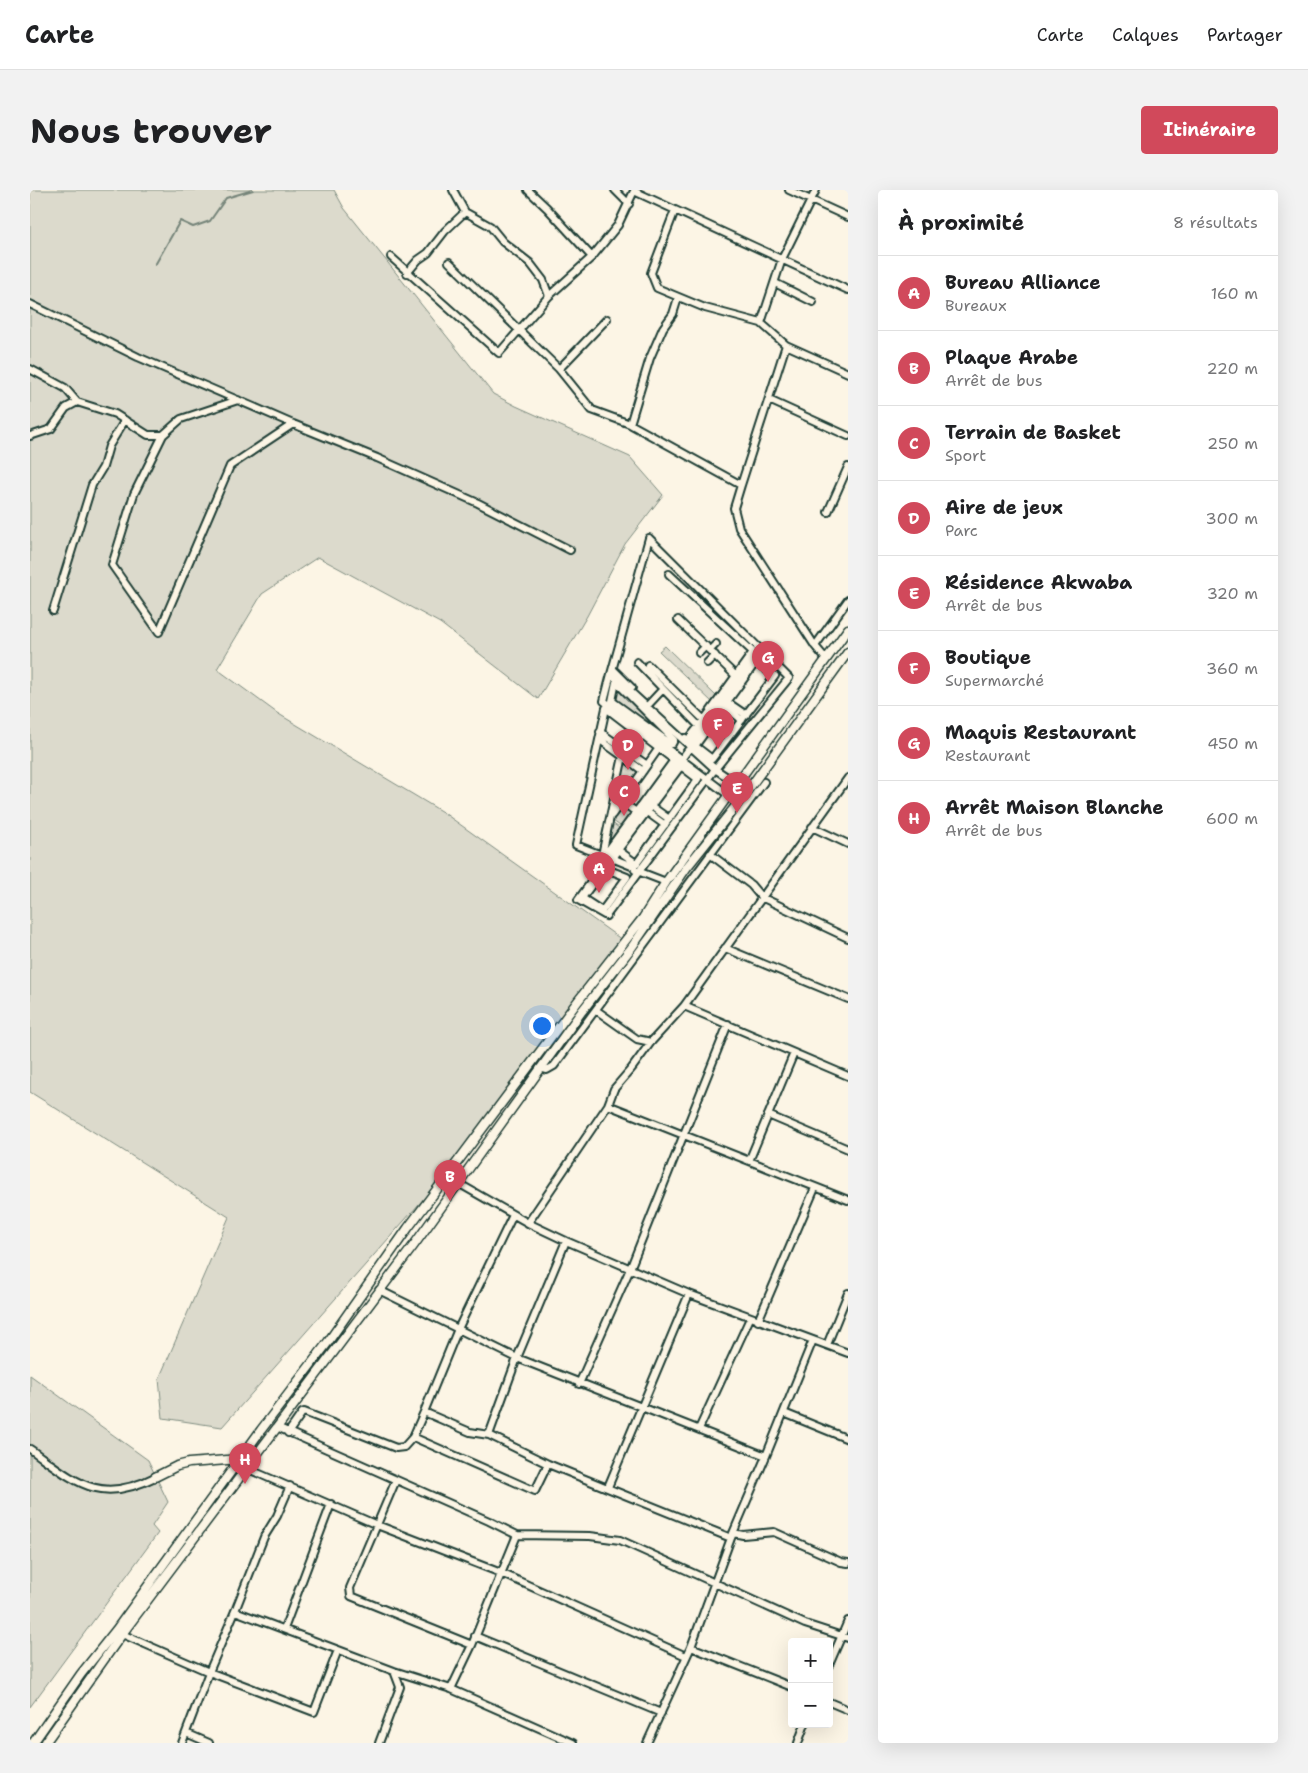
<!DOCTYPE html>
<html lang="fr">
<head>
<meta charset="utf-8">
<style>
  body { margin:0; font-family:"Shantell Sans",sans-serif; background:#f2f2f2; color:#202124 }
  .controls { position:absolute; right:15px; bottom:15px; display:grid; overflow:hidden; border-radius:5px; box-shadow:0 5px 20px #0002 }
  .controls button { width:45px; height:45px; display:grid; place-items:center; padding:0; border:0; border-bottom:1px solid #e0e0e0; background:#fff; color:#202124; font:25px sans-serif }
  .you { position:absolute; left:511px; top:835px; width:18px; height:18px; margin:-12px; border:4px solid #fff; border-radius:50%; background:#1a73e8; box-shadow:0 0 0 8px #1a73e833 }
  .badge { display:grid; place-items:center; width:32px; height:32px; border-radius:50%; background:#d1495b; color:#fff; font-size:16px; font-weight:700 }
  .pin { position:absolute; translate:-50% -41px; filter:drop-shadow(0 1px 2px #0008) }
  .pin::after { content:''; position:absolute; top:26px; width:18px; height:15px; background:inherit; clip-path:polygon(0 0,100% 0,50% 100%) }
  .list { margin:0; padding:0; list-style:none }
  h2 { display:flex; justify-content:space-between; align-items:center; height:65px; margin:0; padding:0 20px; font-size:21px }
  h2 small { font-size:16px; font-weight:400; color:#757577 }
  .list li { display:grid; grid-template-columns:32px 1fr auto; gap:15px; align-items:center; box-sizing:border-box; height:75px; padding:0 20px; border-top:1px solid #e0e0e0 }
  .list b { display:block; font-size:19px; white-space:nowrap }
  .list p { margin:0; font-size:16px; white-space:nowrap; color:#757577 }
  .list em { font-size:16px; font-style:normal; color:#757577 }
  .map { position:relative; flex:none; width:818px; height:1553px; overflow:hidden; border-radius:5px }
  header { display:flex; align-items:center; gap:30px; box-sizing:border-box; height:70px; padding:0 25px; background:#fff; border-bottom:1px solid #e0e0e0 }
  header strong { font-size:24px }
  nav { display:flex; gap:28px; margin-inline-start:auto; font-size:18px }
  .intro { display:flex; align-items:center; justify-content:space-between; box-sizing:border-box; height:120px; padding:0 30px }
  h1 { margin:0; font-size:35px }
  .button { padding:12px 22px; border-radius:5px; background:#d1495b; color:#fff; font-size:18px; font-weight:700 }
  main { display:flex; gap:30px; padding:0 30px }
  aside { flex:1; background:#fff; border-radius:5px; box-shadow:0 5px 20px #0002 }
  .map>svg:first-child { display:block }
</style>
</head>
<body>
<header>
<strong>Carte</strong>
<nav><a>Carte</a><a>Calques</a><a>Partager</a></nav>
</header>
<div class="intro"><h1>Nous trouver</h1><a class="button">Itinéraire</a></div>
<main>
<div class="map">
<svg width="818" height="1553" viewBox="0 0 818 1553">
  <rect width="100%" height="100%" fill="#fcf5e5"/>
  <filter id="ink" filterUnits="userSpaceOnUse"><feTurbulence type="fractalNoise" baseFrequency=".02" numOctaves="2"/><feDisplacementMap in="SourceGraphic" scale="10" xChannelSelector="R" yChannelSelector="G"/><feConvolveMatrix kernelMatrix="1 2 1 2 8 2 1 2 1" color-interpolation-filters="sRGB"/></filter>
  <g filter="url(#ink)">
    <path fill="#dcdacc" stroke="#7e8c80" d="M0,0H304L314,18L463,204L486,216L600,267L633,305L595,354L557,426L508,509L410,433L288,367L232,404L187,479L247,523L414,623L595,752L435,962L192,1237L133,1228L129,1189L199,1027L0,902Z
      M635,456L688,508L684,514L629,461Z
      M587,495L634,544L632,545L584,509Z
      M595,570L611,581L586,617Z
      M595,615L605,622L593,638L583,631Z
      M582,633L592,640L575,659Z
      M0,1185L118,1270L138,1312L122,1336L128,1343L0,1517Z"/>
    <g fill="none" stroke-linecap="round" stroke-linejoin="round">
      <path stroke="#758479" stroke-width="2" d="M125,75L150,31L163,37L180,31L196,8L223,0"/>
      <defs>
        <path id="minor" d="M423,0L435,22L460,36L473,52L500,73L513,90L519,106
          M498,0L517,18L562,67
          M585,0L599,14
          M605,0L604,1L818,100
          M759,0L818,27
          M786,0L752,69L731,133L756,155L818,183
          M645,20L621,83L627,98L675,118L731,133
          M361,67L469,163L519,106L562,67L588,35L604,1
          M419,72L529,179L562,220L600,234L711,295L704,318L709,338L785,456L796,469
          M377,83L388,70L398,63L415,41L435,22
          M745,93L783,112
          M0,114L108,167L263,234L347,268L448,313L540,360
          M0,179L35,198L47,212L85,224L118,245H133L151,229L208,210
          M529,179L577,129
          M739,210L818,246
          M600,234L620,168L633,138L643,124L648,108
          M133,245L104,304L82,375L129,442L200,276L263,234
          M0,246L21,239L36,218L47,212
          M711,295L756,155
          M798,322L818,277
          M639,384L723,462L674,530
          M23,421L62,295L73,277L79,256L95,230
          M648,430L706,486
          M785,456L818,410
          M680,460L686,454
          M669,463L676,456
          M607,472L669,536
          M726,472L745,486L682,569L665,556Z
          M677,473L685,465
          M618,475L674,530L657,551L655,548
          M583,479L602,498
          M581,484L619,348L759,488L685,579L576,726L548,710L724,470
          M586,492L644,550L642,554H641L582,511Z
          M697,512L716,525
          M619,514L633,499
          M694,516L712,530
          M576,518L644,570L574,666L546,655Z
          M570,542L617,575
          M575,545L573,552L613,581
          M651,576L668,589L604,677L582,668Z
          M591,611L606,622
          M709,613L574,511L581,484L685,579L718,601
          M621,616L639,629
          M617,622L635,635
          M582,625L629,558
          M782,637L818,654
          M588,660L607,674
          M680,664L721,695L731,707L818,748
          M572,665L593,566
          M574,678L597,687L572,721L552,708Z
          M605,680L636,692
          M695,758L818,809
          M654,816L818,886
          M566,820L607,849L621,852
          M510,878L517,880L524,876L734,592
          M578,915L818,1010
          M738,925L818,959
          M719,971L764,863
          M428,993L498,1033L536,1051L659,1104L818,1163
          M498,1033L578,915L584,899L602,878L621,852L654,816L818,588
          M349,1100L487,1168L736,1266
          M728,1131L785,998
          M797,1155L818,1103
          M549,1194L600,1079L698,834
          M394,1222L440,1242L459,1245L518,1274L701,1348
          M754,1223L818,1249
          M247,1237L459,1331L487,1345L560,1346L590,1350L775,1434L818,1448
          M669,1239L720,1128
          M258,1243L272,1223L274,1222L366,1258L374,1257L383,1247L394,1222L428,1139L483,1025
          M459,1245L487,1168L536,1051
          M383,1247L505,1301L518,1274
          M0,1259C45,1291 68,1316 125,1287
          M216,1278L347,1335L471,1383L656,1466
          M366,1290L320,1398L321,1406L442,1455
          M578,1297L659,1104
          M703,1343L713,1345L744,1342L811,1372L818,1373
          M205,1421L364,1481L421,1499L543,1553
          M254,1439L301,1314
          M92,1444L179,1482L284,1522L308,1460
          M445,1446L631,1523
          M661,1457L762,1497
          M799,1475L818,1431
          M421,1499L442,1455L487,1345
          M799,1512L818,1520
          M156,1543L179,1553
          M152,1553L179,1482L205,1421L234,1347L247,1326L260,1296
          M349,1553L370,1497L364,1481
          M617,1553L661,1457L701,1348L736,1266L783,1150
          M768,1553L775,1534"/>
        <path id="major" d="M125,1287L147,1276L159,1273L210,1269
          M3,1553L51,1484L86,1440L231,1240L298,1152L378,1038L548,811L613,728L636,692L818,439
          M15,1553L92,1444L384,1055L552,821L602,757L657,677L713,607L818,462"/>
      </defs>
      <use href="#minor" stroke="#1f3d34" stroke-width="10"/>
      <use href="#major" stroke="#1f3d34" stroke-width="11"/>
      <use href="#minor" stroke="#fcf5e5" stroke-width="6"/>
      <use href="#major" stroke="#fcf5e5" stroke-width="8"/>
    </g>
  </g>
</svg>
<div class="controls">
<button>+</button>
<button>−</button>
</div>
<div class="you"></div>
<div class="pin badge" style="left:569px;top:703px">A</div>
<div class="pin badge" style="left:420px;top:1011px">B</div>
<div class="pin badge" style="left:594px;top:626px">C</div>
<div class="pin badge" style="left:598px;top:580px">D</div>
<div class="pin badge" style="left:707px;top:623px">E</div>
<div class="pin badge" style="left:688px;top:559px">F</div>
<div class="pin badge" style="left:738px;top:492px">G</div>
<div class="pin badge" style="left:215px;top:1294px">H</div>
</div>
<aside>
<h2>À proximité<small>8 résultats</small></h2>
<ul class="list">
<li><span class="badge">A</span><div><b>Bureau Alliance</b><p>Bureaux</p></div><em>160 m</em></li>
<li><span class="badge">B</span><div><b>Plaque Arabe</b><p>Arrêt de bus</p></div><em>220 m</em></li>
<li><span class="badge">C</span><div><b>Terrain de Basket</b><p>Sport</p></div><em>250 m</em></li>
<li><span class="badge">D</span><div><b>Aire de jeux</b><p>Parc</p></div><em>300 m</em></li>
<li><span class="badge">E</span><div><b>Résidence Akwaba</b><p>Arrêt de bus</p></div><em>320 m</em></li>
<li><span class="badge">F</span><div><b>Boutique</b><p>Supermarché</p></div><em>360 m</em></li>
<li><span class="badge">G</span><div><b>Maquis Restaurant</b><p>Restaurant</p></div><em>450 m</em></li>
<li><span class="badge">H</span><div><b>Arrêt Maison Blanche</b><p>Arrêt de bus</p></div><em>600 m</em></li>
</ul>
</aside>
</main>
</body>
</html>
